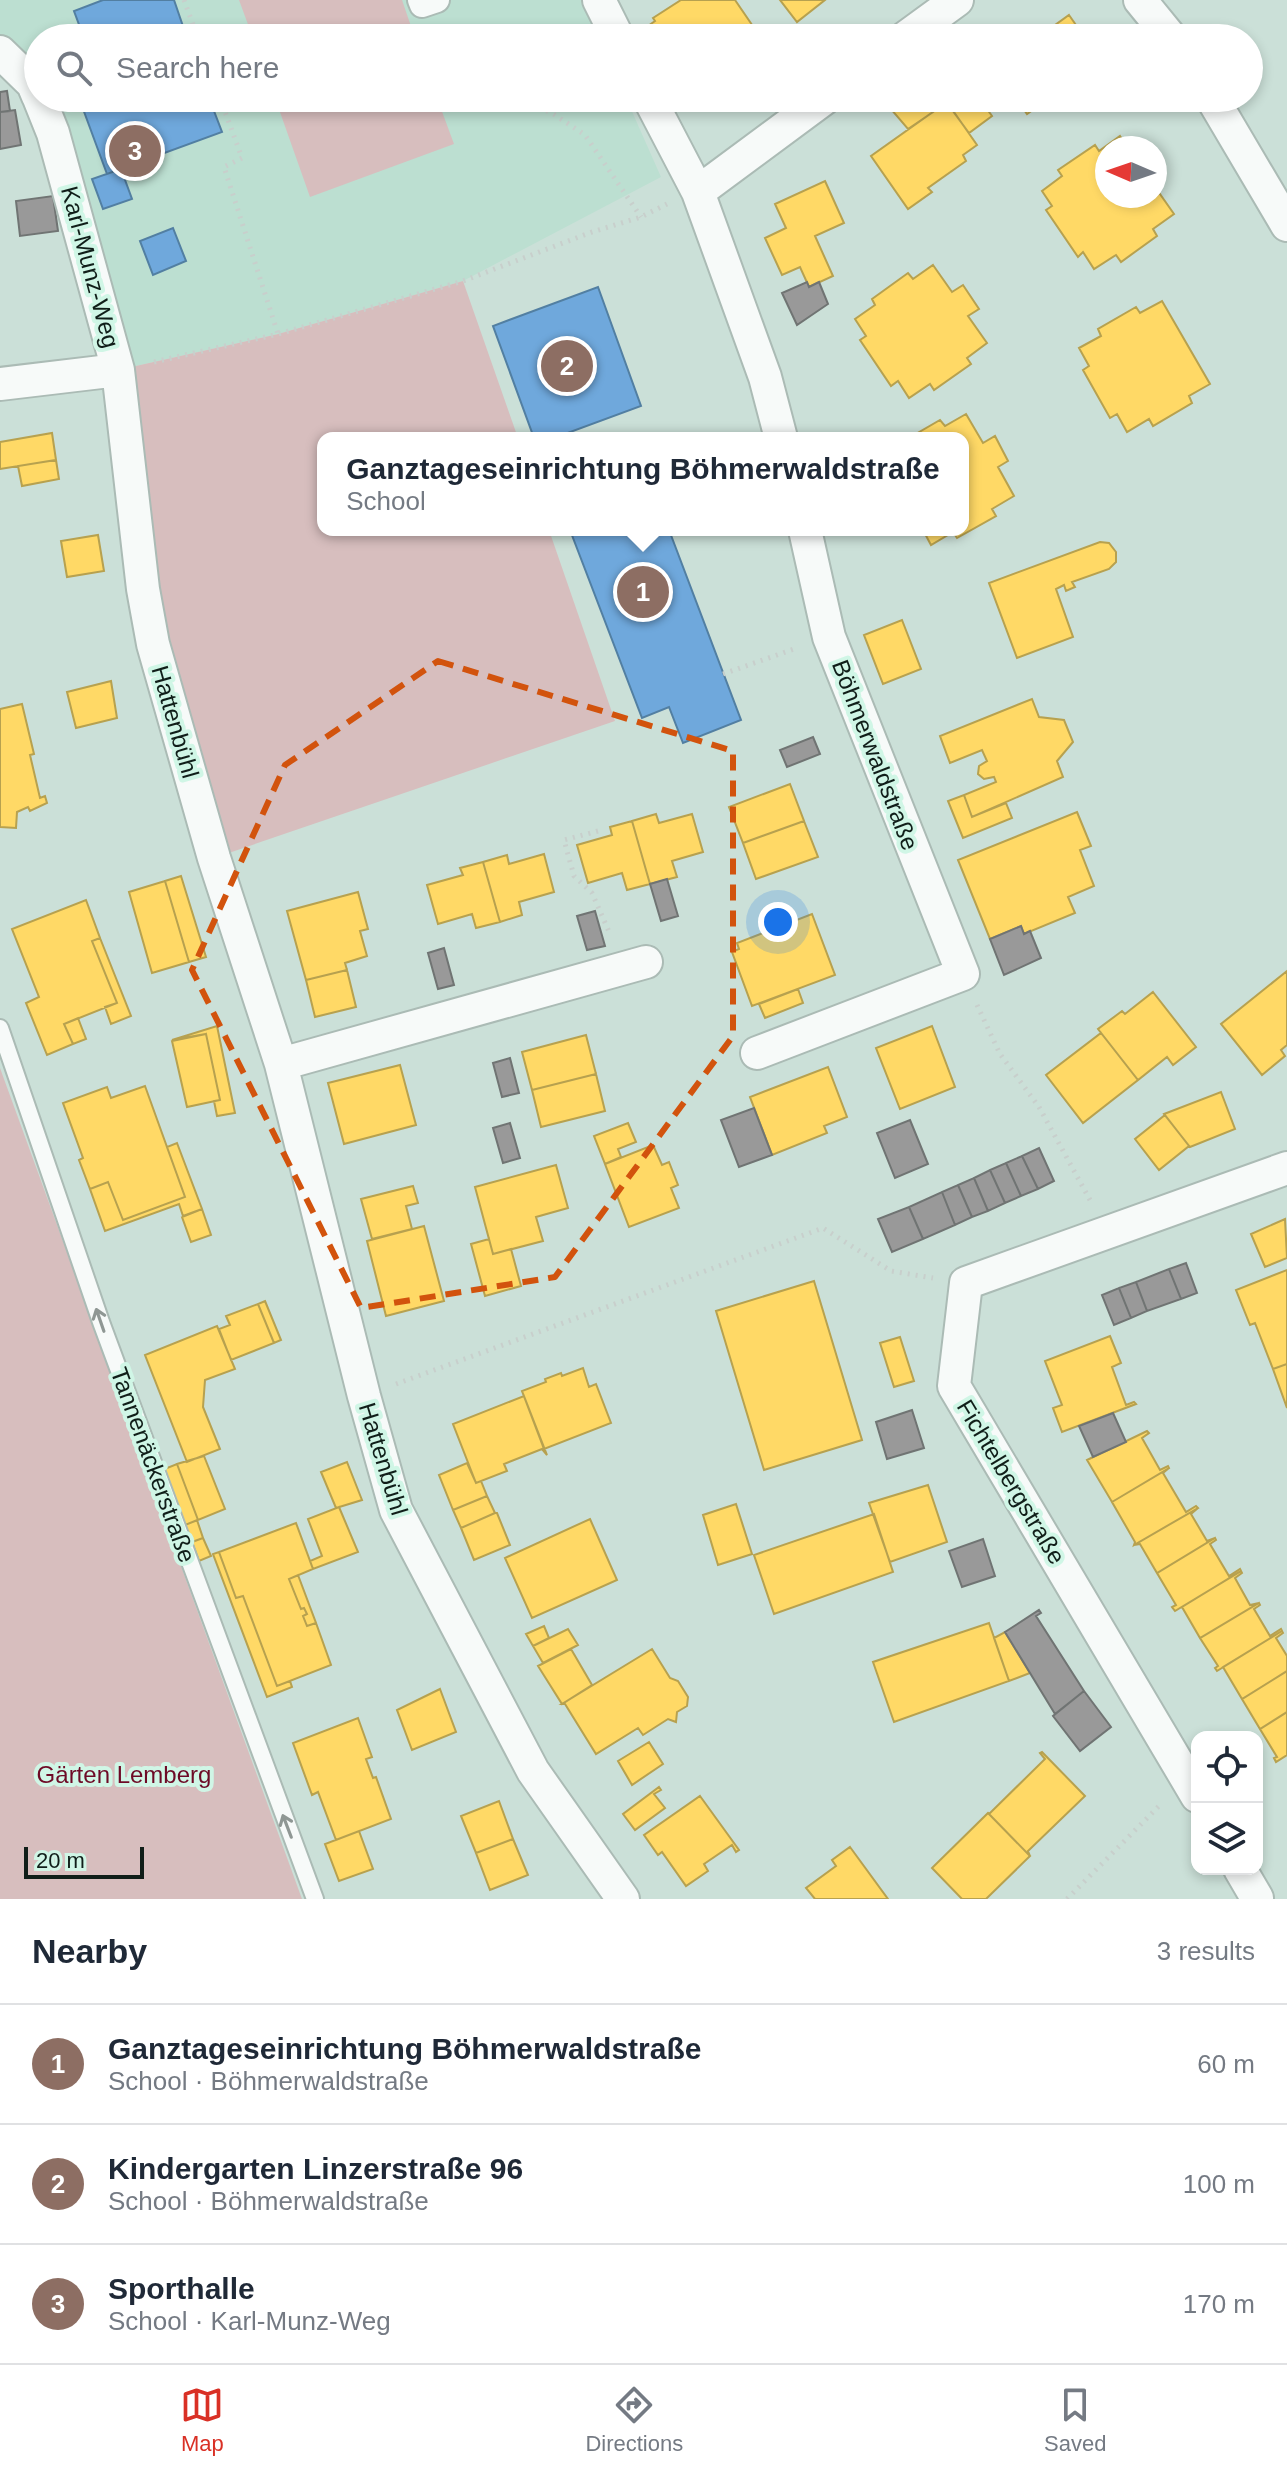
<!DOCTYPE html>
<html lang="en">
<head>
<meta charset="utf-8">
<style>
  body { margin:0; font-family:Helvetica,sans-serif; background:#f2f2f3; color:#1f2937 }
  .controls { position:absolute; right:24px; bottom:24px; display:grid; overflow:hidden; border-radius:16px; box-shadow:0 4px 12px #0003 }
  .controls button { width:72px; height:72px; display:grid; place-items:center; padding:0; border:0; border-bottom:2px solid #e0e1e3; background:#fff; color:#1f2937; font:40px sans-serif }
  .compass { position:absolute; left:1095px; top:136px; width:72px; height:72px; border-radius:50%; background:#fff; box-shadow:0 4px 12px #0003; rotate:272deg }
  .scale { position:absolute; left:24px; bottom:20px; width:120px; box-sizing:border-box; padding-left:8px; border:4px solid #101e19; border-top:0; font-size:22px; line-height:28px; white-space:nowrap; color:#101e19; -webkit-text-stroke:6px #d0f6e6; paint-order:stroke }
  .you { position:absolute; left:778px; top:922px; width:28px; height:28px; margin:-20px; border:6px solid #fff; border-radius:50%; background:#1a73e8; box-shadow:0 0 0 12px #1a73e833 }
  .badge { display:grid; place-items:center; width:52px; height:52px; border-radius:50%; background:#d93025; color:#fff; font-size:26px; font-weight:700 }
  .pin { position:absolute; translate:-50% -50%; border:4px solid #fff; box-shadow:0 2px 8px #0006 }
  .popup { position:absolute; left:317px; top:432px; width:652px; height:104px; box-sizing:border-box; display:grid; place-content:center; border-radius:16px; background:#fff; filter:drop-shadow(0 2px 6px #0005); font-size:26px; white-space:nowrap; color:#747a83 }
  .popup b { font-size:30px; color:#1f2937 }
  .popup::after { content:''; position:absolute; left:50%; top:100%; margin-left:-16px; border:16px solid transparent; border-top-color:#fff }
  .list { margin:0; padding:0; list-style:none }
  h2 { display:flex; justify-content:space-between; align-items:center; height:104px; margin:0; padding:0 32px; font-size:34px }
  h2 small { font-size:26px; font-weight:400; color:#747a83 }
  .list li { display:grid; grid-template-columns:52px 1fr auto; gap:24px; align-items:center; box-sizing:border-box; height:120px; padding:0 32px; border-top:2px solid #e0e1e3 }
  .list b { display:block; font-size:30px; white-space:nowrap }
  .list p { margin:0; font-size:26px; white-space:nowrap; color:#747a83 }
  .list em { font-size:26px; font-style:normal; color:#747a83 }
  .icon { flex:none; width:44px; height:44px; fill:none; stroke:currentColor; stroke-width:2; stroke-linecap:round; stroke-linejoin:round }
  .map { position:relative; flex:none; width:1287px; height:1899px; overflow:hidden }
  .search { position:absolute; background:#fff; box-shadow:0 4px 12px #0003; left:24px; right:24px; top:24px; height:88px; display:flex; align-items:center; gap:20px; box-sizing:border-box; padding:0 28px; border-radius:44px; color:#747a83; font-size:30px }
  .sheet { height:464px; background:#fff }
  nav { display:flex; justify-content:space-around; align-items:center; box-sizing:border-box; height:112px; border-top:2px solid #e0e1e3; background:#fff; font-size:22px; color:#747a83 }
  nav a { display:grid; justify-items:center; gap:4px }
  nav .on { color:#d93025 }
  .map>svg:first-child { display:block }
</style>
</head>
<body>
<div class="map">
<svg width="1287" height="1899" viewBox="0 0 1287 1899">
  <rect width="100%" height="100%" fill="#cbe0d8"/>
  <path fill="#bcdfd1" d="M0,0H581L599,38H38V96L0,52Z
    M39,98H626L661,177L463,281L278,334L118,370Z"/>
  <path fill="#d7bebe" d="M239,0H402L415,38H253Z
    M275,98H437L454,144L310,197Z
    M463,281L518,438H323V530H549L615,721L214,858L153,644L118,370L278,334Z
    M0,1068L302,1899H0Z"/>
  <path fill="#ffd966" stroke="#b7a14f" stroke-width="2" d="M681,0H735L761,38H646L641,31L655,21L653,18Z
    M780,0H825L797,22Z
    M1069,15L1085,38H1037Z
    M903,98H922L933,112L908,129L890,108Z
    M963,98H979L992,116L969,133L950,107Z
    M1023,98H1037L1041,104L1027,114L1018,101Z
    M947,102L977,145L963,155L966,161L928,188L932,192L908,209L871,156Z
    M1120,136L1128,148H1107V196H1155V187L1174,214L1153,229L1157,236L1121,262L1116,255L1094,269L1083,252L1078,257L1046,210L1052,206L1042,191L1062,176L1058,170L1095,145L1099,151Z
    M825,181L844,223L815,236L833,276L809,287L800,267L782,275L765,238L786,228L775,204Z
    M933,265L952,292L963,285L979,309L968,316L987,343L967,358L971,364L934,390L930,384L909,398L898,381L891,386L860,340L866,336L855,319L875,305L872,299L908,273L913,279Z
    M1162,301L1210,384L1189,396L1192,403L1153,426L1149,419L1127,432L1117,414L1110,418L1083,370L1089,366L1079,348L1101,336L1098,329L1136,307L1140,313Z
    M966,414L983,443L995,436L1008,461L998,467L1014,496L992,509L996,516L957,538L953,532L931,545L923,530H963V438H909L940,420L945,426Z
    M52,433L56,460L0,469V442Z
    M56,460L59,479L22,486L18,466Z
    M98,535L104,571L67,577L61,541Z
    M1100,542L1109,543L1116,552V562L1109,569L1072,582L1075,587L1066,591L1064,585L1056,589L1073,637L1017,658L989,583Z
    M902,620L921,669L883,684L864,635Z
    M111,681L117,718L76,728L67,692Z
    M1032,699L1039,717L1064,720L1073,742L1057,761L1063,777L972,817L964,795L996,782L994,777L984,779L978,774L979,766L987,761L982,750L950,763L940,736Z
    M22,704L34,754L30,755L40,798L45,796L47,803L30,811L28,807L17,812L16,828L0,827V709Z
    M790,784L804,821L743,843L729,807Z
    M964,795L972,817L1006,803L1012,818L963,838L948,801Z
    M1077,812L1091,846L1080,850L1094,886L1068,897L1075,913L1024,934L1021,926L990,939L958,860Z
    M656,814L659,823L692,814L703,852L672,861L677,877L650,884L632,821Z
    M632,821L650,884L627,890L622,873L588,883L577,845L612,835L610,827Z
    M804,821L818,857L756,879L743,843Z
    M544,854L554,892L519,902L522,915L500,922L483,862L507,855L509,864Z
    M483,862L500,922L476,928L472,914L438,924L427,885L463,875L460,868Z
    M181,876L206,957L189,962L165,881Z
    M165,881L189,962L152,973L129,892Z
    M358,892L368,929L360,931L367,956L345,963L347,970L306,980L287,911Z
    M86,900L100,938L92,941L117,1003L64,1024L73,1044L47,1055L26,1003L39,997L12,929Z
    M812,914L835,975L752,1006L732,952L739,949L737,943Z
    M100,938L131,1016L111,1024L105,1007L117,1003L92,941Z
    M347,970L356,1007L315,1017L306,980Z
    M1287,971V1045L1281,1050L1285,1056L1262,1075L1221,1024Z
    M798,989L803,1003L765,1018L759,1004Z
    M1153,992L1196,1047L1173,1065L1167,1057L1138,1080L1098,1029L1122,1011L1125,1014Z
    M78,1018L86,1039L73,1044L64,1024Z
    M217,1026L235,1113L217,1116L214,1101L220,1100L206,1034L172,1040Z
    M932,1026L955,1087L900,1109L876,1048Z
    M1101,1033L1138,1080L1083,1123L1046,1075Z
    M206,1034L220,1100L187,1107L172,1041Z
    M586,1035L596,1074L532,1090L522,1052Z
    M400,1065L416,1125L344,1144L328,1083Z
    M828,1067L847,1117L824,1126L827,1133L772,1155L750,1097Z
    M596,1074L605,1111L541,1127L532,1090Z
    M145,1086L185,1197L123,1220L108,1182L90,1189L79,1160L83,1158L63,1103L107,1087L111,1098Z
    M1221,1092L1235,1129L1190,1147L1164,1114Z
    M1165,1115L1189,1146L1159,1170L1135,1139Z
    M628,1123L636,1142L618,1149L621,1157L605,1164L594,1136Z
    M177,1143L202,1209L183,1216L179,1204L105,1231L90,1189L108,1182L123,1220L185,1197L167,1147Z
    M653,1145L662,1165L669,1162L678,1185L671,1188L679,1208L629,1227L605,1164Z
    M556,1165L568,1208L536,1217L543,1241L493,1254L475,1187Z
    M413,1186L418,1203L406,1206L412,1229L372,1239L361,1199Z
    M202,1209L211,1235L191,1242L182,1217Z
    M1285,1219L1287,1258L1265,1267L1251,1234Z
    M424,1226L444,1301L386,1316L367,1241Z
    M489,1239L493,1254L511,1249L521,1286L485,1296L471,1244Z
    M1287,1270V1364L1273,1369L1255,1323L1250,1325L1236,1290Z
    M814,1281L862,1440L764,1470L716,1311Z
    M265,1301L281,1340L274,1343L258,1304Z
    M258,1304L274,1343L231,1360L219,1329L230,1325L226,1316Z
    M217,1326L235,1369L205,1380L203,1407L220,1449L187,1462L145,1355Z
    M1110,1336L1121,1363L1112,1367L1126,1405L1134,1402L1136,1404L1062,1432L1053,1408L1062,1405L1045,1361Z
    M900,1337L914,1381L894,1387L880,1343Z
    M1287,1364V1408L1273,1369Z
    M583,1368L589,1387L596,1384L611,1423L544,1449L522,1391L546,1382L545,1379L561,1373L562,1376Z
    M524,1396L547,1455L542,1449L504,1464L507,1471L476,1483L453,1424Z
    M1147,1431L1149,1433L1142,1438L1160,1470L1168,1466L1169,1468L1112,1502L1087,1460Z
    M204,1456L225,1509L198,1520L177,1464Z
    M347,1462L362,1500L336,1508L321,1472Z
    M467,1463L476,1483L481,1481L487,1496L453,1510L439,1475Z
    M177,1464L198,1520L185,1525L162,1470Z
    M1169,1468L1163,1473L1186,1512L1196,1506L1198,1508L1134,1545L1135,1542L1112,1502Z
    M928,1485L947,1542L890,1562L869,1503Z
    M487,1496L495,1513L461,1528L453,1510Z
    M736,1504L752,1554L718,1565L703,1515Z
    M339,1507L358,1552L313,1569L310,1561L322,1556L308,1519Z
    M1198,1508L1191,1514L1207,1541L1215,1538L1157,1573L1140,1544L1134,1545Z
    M495,1513H497L510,1545L474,1560L461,1528Z
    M874,1514L893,1572L774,1614L754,1555Z
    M590,1519L617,1580L532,1618L505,1558Z
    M197,1520L203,1538L192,1542L185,1525Z
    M296,1523L313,1569L289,1579L301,1609L304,1608L307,1614L303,1616L307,1626L316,1623L331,1665L277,1686L243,1596L236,1598L219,1552Z
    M203,1538L211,1556L199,1561L192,1542Z
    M1215,1538L1216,1540L1210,1544L1229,1576L1240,1569L1241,1571L1175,1611L1172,1607L1176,1605L1157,1573Z
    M219,1552L236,1598L243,1596L277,1686L290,1681L292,1687L267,1697L213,1554Z
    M1241,1571L1242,1573L1235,1578L1250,1605L1259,1603L1200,1638L1182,1607Z
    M298,1575L316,1623L307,1626L303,1616L307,1614L304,1608L301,1609L289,1579Z
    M1259,1603L1260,1605L1254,1609L1270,1636L1281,1629L1282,1631L1217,1671L1215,1668L1218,1666L1200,1638Z
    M989,1623L1009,1681L894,1722L873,1662Z
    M544,1626L549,1638L533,1646L526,1634Z
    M568,1629L578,1645L543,1663L533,1646Z
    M1282,1631L1283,1633L1276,1638L1287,1656V1671L1242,1699L1223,1667Z
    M1005,1632L1030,1673L1009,1681L994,1638Z
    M571,1649L592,1685L562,1704L538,1666Z
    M652,1649L670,1678L678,1681L688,1697L687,1706L677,1712L676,1722L668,1719L643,1735L638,1728L596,1754L565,1704H562Z
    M1287,1671V1712L1260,1729L1242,1699Z
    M440,1689L456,1732L412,1750L397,1710Z
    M1287,1712V1755L1276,1762L1274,1758L1277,1757L1260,1729Z
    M358,1718L372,1757L366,1759L373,1778L376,1777L391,1819L336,1840L318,1792L312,1795L293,1743Z
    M649,1742L663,1764L632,1785L618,1761Z
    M1042,1752L1085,1796L1028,1851L1030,1856L989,1814L1045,1759L1040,1753Z
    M659,1787L661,1790L654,1794L665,1808L635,1830L623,1814Z
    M700,1796L739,1850L736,1852L732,1845L704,1864L708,1871L686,1886L662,1852L658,1855L644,1835Z
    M499,1801L513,1839L476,1853L461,1816Z
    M988,1813L1030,1856L986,1899H962L932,1868Z
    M359,1831L373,1869L339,1881L325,1844Z
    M513,1839L528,1875L490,1890L476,1853Z
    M850,1847L888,1899H815L806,1888L836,1866L832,1860Z"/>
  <path fill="#6fa8dc" stroke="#527fa2" stroke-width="2" d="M103,0H174L187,38H84L74,11Z
    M79,98H209L222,132L107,174Z
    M121,169L132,199L103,209L92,179Z
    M173,228L186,261L153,275L140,241Z
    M598,287L641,406L554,438H534L493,326Z
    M570,530H669L741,720L683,743L669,707L642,718Z"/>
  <path fill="#999" stroke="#707473" stroke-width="2" d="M7,91L10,111L0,112V92Z
    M15,110L21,145L0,149V112Z
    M53,196L58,231L20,236L16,201Z
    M807,282L809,287L819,282L828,304L797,325L782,293Z
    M813,737L820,754L787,767L780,750Z
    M667,879L678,916L661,921L650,884Z
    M595,911L605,946L587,950L577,916Z
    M1021,926L1024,934L1030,931L1041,958L1004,975L990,939Z
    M444,948L454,985L438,989L428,953Z
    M510,1058L519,1093L502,1097L493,1063Z
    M754,1108L772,1155L739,1167L721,1120Z
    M910,1120L928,1164L895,1178L877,1133Z
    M510,1123L520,1158L503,1163L493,1128Z
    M1039,1148L1054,1181L1038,1189L1022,1156Z
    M1022,1156L1038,1189L1021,1196L1006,1163Z
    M1006,1163L1021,1196L1005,1203L990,1170Z
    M990,1170L1005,1203L988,1211L974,1178Z
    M974,1178L988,1211L972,1217L958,1185Z
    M958,1185L972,1217L955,1225L942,1192Z
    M942,1192L955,1225L923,1239L909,1207Z
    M909,1207L923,1239L892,1252L878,1219Z
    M1186,1263L1197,1293L1181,1299L1169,1269Z
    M1169,1269L1181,1299L1147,1311L1136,1282Z
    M1136,1282L1147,1311L1131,1318L1119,1288Z
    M1119,1288L1131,1318L1114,1325L1102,1295Z
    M912,1410L924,1448L887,1459L876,1422Z
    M1113,1413L1126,1442L1093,1457L1079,1426Z
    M983,1539L995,1576L962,1587L949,1551Z
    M1039,1610L1041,1613L1036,1616L1084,1691L1055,1714L1005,1632Z
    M1084,1691L1111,1727L1080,1751L1053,1716Z"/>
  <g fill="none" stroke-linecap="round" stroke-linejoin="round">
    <defs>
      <path id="service" d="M0,1028L101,1322L315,1899"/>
      <path id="pedestrian" d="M420,0L422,5L437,0"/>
      <path id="minor" d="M599,0L618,38
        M1140,0L1171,38
        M905,38L957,0
        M0,52L33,84L38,96
        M39,98L53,133L118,370L143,589L153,644L214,858L281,1064L364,1396L396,1510L533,1771L623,1899
        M649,98L698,192L765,377L781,438
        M1212,98L1287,225
        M698,192L825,98
        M0,384L118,370
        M757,1053L963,974L829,637L805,530
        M281,1064L646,962
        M1197,1796L954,1386L966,1283L1287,1168
        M1240,1869L1257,1898"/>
    </defs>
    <use href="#service" stroke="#abbbb5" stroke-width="20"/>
    <use href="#pedestrian" stroke="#abbbb5" stroke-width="28"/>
    <use href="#minor" stroke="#abbbb5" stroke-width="36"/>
    <path stroke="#c8cfcc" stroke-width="5" stroke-dasharray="2 6" stroke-linecap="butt" d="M184,0L198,38
      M220,98L242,158L224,167L278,334
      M517,98L552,113L585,135L641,217
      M154,362L278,334L463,281L592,232L641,217L667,204
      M723,674L794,649
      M598,831L564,840L574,876L592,893L610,934
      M977,1005L1000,1054L1039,1107L1090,1200
      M396,1384L823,1228L891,1271L933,1278
      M1067,1899L1162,1803"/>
    <use href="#service" stroke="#f7faf9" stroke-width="16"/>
    <use href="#pedestrian" stroke="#f7faf9" stroke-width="24"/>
    <use href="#minor" stroke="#f7faf9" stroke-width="32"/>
  </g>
  <defs><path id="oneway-shaft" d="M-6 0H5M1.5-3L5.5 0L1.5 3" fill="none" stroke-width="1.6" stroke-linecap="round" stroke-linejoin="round" transform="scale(2)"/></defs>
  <g stroke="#8f9794">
    <use href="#oneway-shaft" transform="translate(100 1320) rotate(-109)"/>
    <use href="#oneway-shaft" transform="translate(287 1826) rotate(-111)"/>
  </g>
  <path fill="none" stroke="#d2530d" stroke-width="6" stroke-dasharray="16 10" stroke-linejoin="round" d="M438,661L733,751V1036L555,1277L361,1308L192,970L285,765Z"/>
  <g text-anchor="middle" stroke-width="8" stroke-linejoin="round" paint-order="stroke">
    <g font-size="24" fill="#101e19" stroke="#d0f6e6">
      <text transform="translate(90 267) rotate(75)" y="8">Karl-Munz-Weg</text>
      <text transform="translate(175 722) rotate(74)" y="8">Hattenbühl</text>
      <text transform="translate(875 755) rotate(69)" y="8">Böhmerwaldstraße</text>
      <text transform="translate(383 1459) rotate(73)" y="8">Hattenbühl</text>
      <text transform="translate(153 1465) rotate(70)" y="8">Tannenäckerstraße</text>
      <text transform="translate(1011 1482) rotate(59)" y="8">Fichtelbergstraße</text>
    </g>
    <g font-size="24" fill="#6d0a26" stroke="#d0f6e6">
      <text x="124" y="1783">Gärten Lemberg</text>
    </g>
  </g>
</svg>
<div class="controls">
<button><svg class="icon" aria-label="locate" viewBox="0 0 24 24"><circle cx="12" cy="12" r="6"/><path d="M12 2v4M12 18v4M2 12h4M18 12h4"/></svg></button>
<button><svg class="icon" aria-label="layers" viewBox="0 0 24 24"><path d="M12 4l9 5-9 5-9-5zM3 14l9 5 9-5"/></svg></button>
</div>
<svg class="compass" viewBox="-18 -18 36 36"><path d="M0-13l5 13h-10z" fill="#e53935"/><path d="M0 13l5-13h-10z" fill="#747a83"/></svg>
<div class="scale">20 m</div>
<div class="you"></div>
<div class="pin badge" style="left:643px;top:592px;background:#8d6e63">1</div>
<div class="popup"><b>Ganztageseinrichtung Böhmerwaldstraße</b>School</div>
<div class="pin badge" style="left:567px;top:366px;background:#8d6e63">2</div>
<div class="pin badge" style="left:135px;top:151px;background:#8d6e63">3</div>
<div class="search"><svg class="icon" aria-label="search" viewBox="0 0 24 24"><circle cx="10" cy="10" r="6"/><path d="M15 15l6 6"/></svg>Search here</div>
</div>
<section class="sheet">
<h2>Nearby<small>3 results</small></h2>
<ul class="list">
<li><span class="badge" style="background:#8d6e63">1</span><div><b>Ganztageseinrichtung Böhmerwaldstraße</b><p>School · Böhmerwaldstraße</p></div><em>60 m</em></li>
<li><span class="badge" style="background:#8d6e63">2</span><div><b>Kindergarten Linzerstraße 96</b><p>School · Böhmerwaldstraße</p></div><em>100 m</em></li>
<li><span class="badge" style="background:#8d6e63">3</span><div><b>Sporthalle</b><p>School · Karl-Munz-Weg</p></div><em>170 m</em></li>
</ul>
</section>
<nav>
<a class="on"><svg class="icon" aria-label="map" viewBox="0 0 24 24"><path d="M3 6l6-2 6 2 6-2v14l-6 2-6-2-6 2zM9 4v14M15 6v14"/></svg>Map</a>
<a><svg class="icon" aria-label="directions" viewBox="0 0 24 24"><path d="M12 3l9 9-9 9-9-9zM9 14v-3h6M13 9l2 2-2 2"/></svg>Directions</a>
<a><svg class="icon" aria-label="saved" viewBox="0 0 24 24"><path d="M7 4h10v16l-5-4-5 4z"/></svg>Saved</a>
</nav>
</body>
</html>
